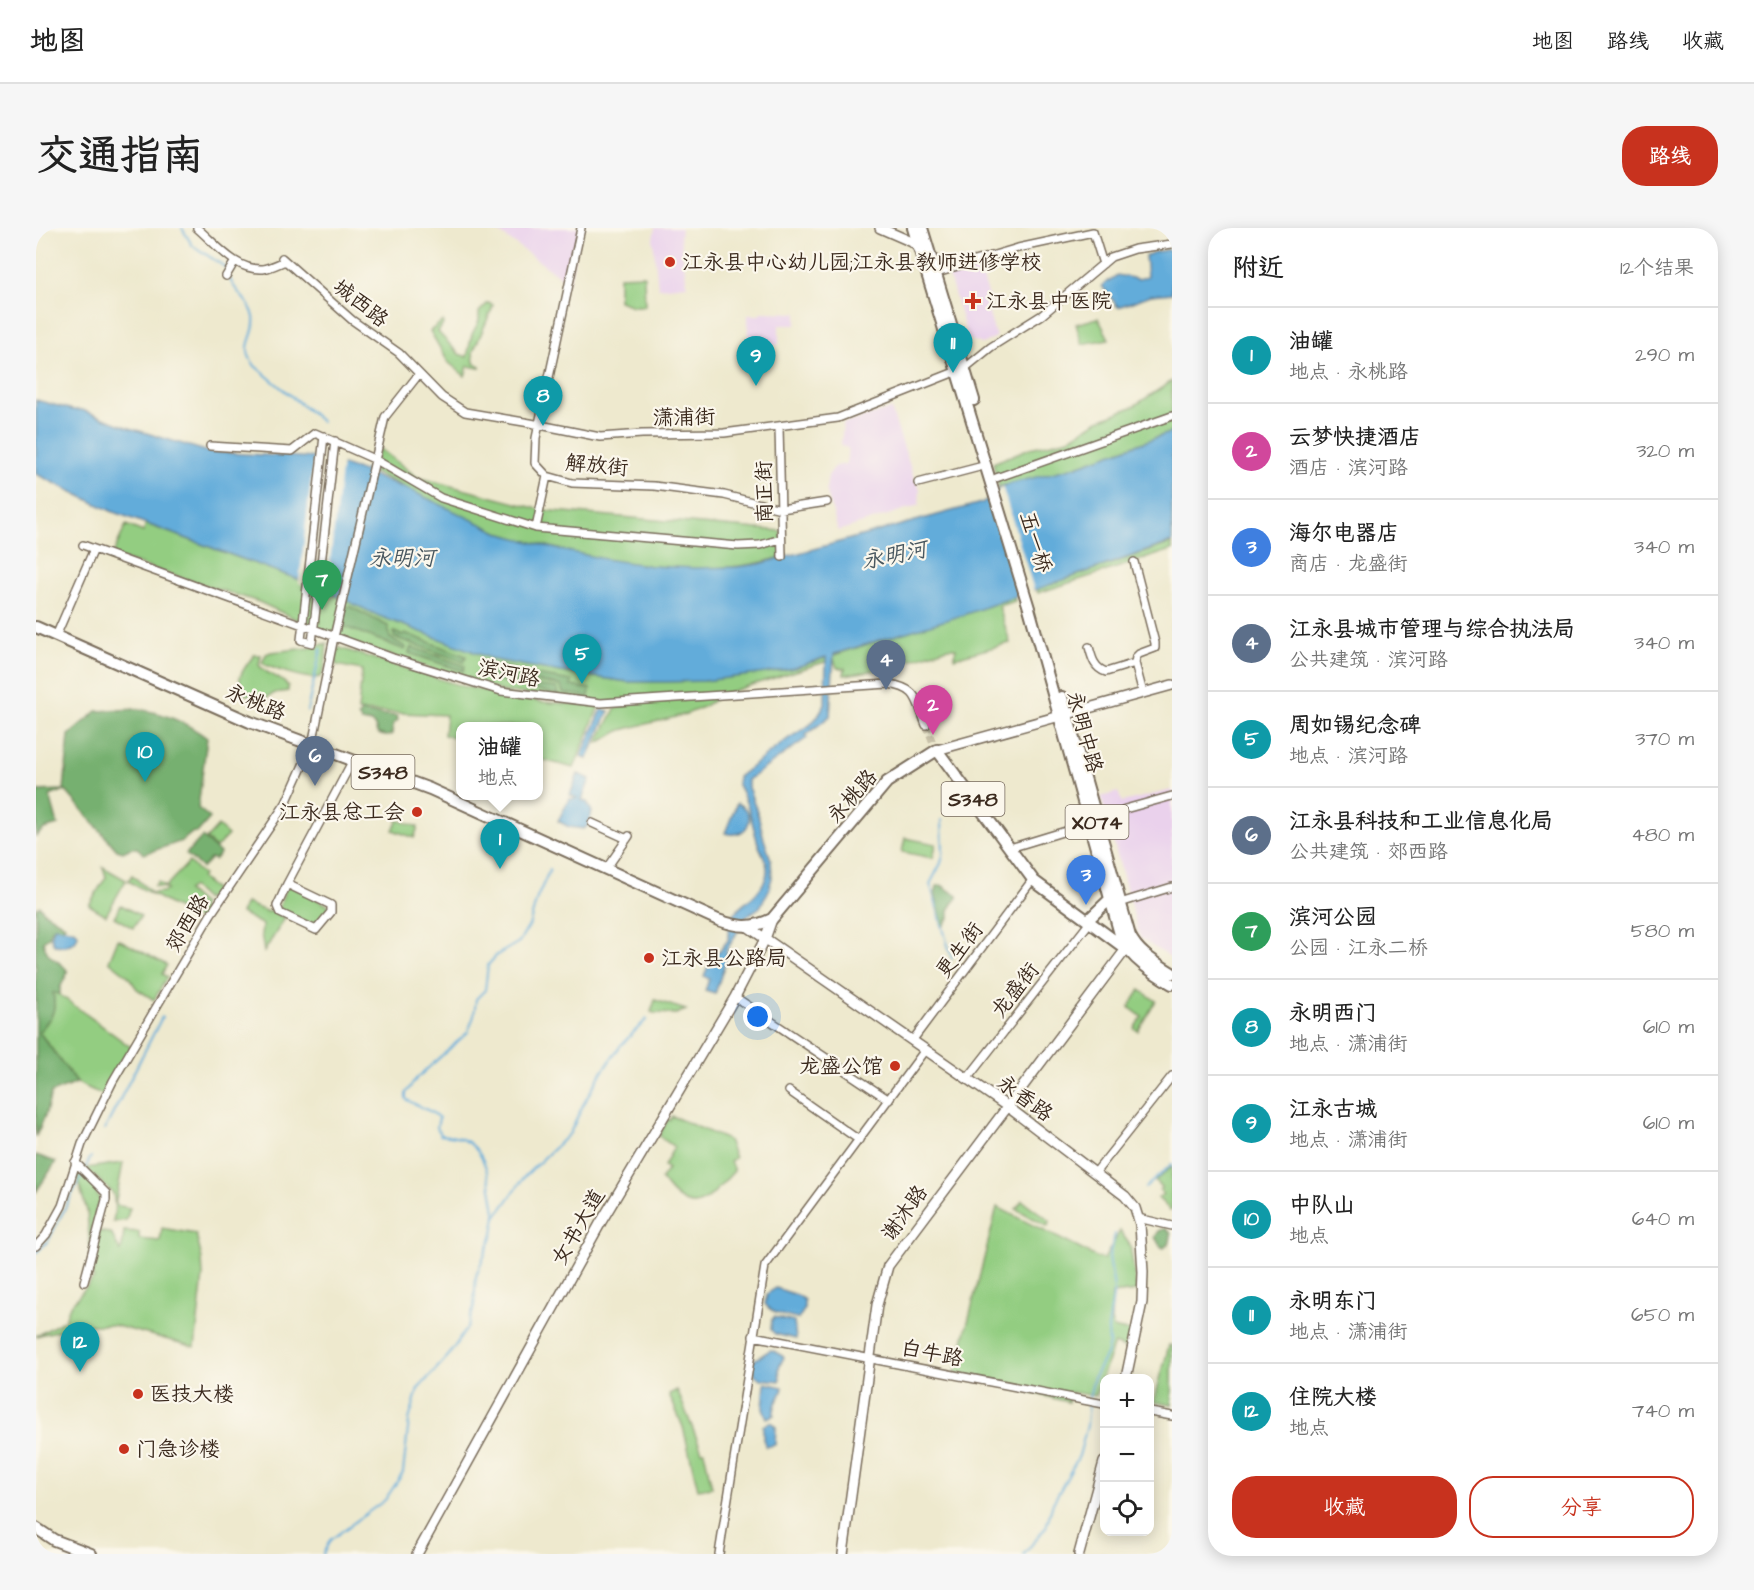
<!DOCTYPE html>
<html lang="zh">
<head>
<meta charset="utf-8">
<style>
  body { margin:0; font-family:"Architects Daughter","LXGW WenKai TC",sans-serif; background:#f6f6f6; color:#222 }
  .controls { position:absolute; right:18px; bottom:18px; display:grid; overflow:hidden; border-radius:12px; box-shadow:0 3px 15px #0003 }
  .controls button { width:54px; height:54px; display:grid; place-items:center; padding:0; border:0; border-bottom:2px solid #e0e0e0; background:#fff; color:#222; font:30px sans-serif }
  .you { position:absolute; left:722px; top:789px; width:21px; height:21px; margin:-15px; border:4px solid #fff; border-radius:50%; background:#1a73e8; box-shadow:0 0 0 9px #1a73e833 }
  .badge { display:grid; place-items:center; width:39px; height:39px; border-radius:50%; background:#c8321e; color:#fff; font-size:20px; font-weight:700 }
  .pin { position:absolute; translate:-50% -50px; filter:drop-shadow(0 2px 3px #0008) }
  .pin::after { content:''; position:absolute; top:32px; width:21px; height:18px; background:inherit; clip-path:polygon(0 0,100% 0,50% 100%) }
  .popup { position:absolute; left:420px; top:494px; width:87px; height:78px; box-sizing:border-box; display:grid; place-content:center; border-radius:12px; background:#fff; filter:drop-shadow(0 2px 4px #0005); font-size:20px; white-space:nowrap; color:#767676 }
  .popup b { font-size:22px; color:#222 }
  .popup::after { content:''; position:absolute; left:50%; top:100%; margin-left:-12px; border:12px solid transparent; border-top-color:#fff }
  .list { margin:0; padding:0; list-style:none }
  h2 { display:flex; justify-content:space-between; align-items:center; height:78px; margin:0; padding:0 24px; font-size:26px }
  h2 small { font-size:20px; font-weight:400; color:#767676 }
  .list li { display:grid; grid-template-columns:39px 1fr auto; gap:18px; align-items:center; box-sizing:border-box; height:96px; padding:0 24px; border-top:2px solid #e0e0e0 }
  .list b { display:block; font-size:22px; white-space:nowrap }
  .list p { margin:0; font-size:20px; white-space:nowrap; color:#767676 }
  .list em { font-size:20px; font-style:normal; color:#767676 }
  .actions { display:flex; gap:12px; padding:18px 24px }
  .actions a { flex:1; padding:14px 0; border:2px solid #c8321e; border-radius:24px; text-align:center; font-size:21px; color:#c8321e }
  .actions .main { background:#c8321e; color:#fff }
  .icon { flex:none; width:33px; height:33px; fill:none; stroke:currentColor; stroke-width:2; stroke-linecap:round; stroke-linejoin:round }
  .map { position:relative; flex:none; width:1136px; height:1326px; overflow:hidden; border-radius:24px }
  header { display:flex; align-items:center; gap:36px; box-sizing:border-box; height:84px; padding:0 30px; background:#fff; border-bottom:2px solid #e0e0e0 }
  header strong { font-size:28px }
  nav { display:flex; gap:33px; margin-inline-start:auto; font-size:21px }
  .intro { display:flex; align-items:center; justify-content:space-between; box-sizing:border-box; height:144px; padding:0 36px }
  h1 { margin:0; font-size:42px }
  .button { padding:15px 27px; border-radius:24px; background:#c8321e; color:#fff; font-size:21px; font-weight:700 }
  main { display:flex; gap:36px; padding:0 36px }
  aside { flex:1; background:#fff; border-radius:24px; box-shadow:0 3px 15px #0003 }
  .map>svg:first-child { display:block }
</style>
</head>
<body>
<header>
<strong>地图</strong>
<nav><a>地图</a><a>路线</a><a>收藏</a></nav>
</header>
<div class="intro"><h1>交通指南</h1><a class="button">路线</a></div>
<main>
<div class="map">
<svg width="1136" height="1326" viewBox="0 0 1136 1326">
  <rect width="100%" height="100%" fill="#fbf7ec"/>
  <filter id="ink" filterUnits="userSpaceOnUse"><feTurbulence type="fractalNoise" baseFrequency=".0167" numOctaves="2"/><feDisplacementMap in="SourceGraphic" scale="12" xChannelSelector="R" yChannelSelector="G"/><feConvolveMatrix kernelMatrix="1 2 1 2 8 2 1 2 1" color-interpolation-filters="sRGB"/></filter>
  <filter id="wash" filterUnits="userSpaceOnUse"><feTurbulence type="fractalNoise" baseFrequency=".008" numOctaves="4" result="noise"/><feDisplacementMap in="SourceGraphic" scale="24" xChannelSelector="R" yChannelSelector="G"/><feGaussianBlur stdDeviation="1.35" result="paint"/><feColorMatrix in="noise" values="0 0 0 0 0 0 0 0 0 0 0 0 0 0 0 0 0 1.4 0 .05"/><feComposite in="paint" operator="in"/></filter>
  <g filter="url(#wash)">
    <rect width="100%" height="100%" fill="#eee9ce"/>
    <path fill="#ead1ec" d="M457,0H545L533,55L519,45Z
      M619,0H645L644,9L651,57L622,60L617,11Z
      M941,32L956,78L951,80L960,109L946,116L932,111L911,42Z
      M725,84L761,85L760,97H743V117H712V87H724Z
      M855,181L878,250L884,261L883,277L802,303L790,261L792,248L799,238L810,236L812,220L805,218L807,196Z
      M1136,562V731L1104,710L1065,569L1082,564L1086,574Z"/>
    <path fill="#93cd81" stroke="#677c50" stroke-width="1.5" d="M608,47L609,78H597L583,73V48Z
      M452,75L457,77L456,81L437,124L438,135L444,138V140L432,138L429,148L412,134L394,103L407,93L408,95L402,104L423,126L431,129L436,106L443,93V84Z
      M1062,90L1073,111L1046,116L1040,96Z
      M1136,153V204L1035,240L963,260L957,235L994,220L1033,211L1061,193L1098,178Z
      M343,220L381,249L506,282L745,303L746,329C671,352 578,337 504,316C491,313 477,310 464,305C421,287 380,264 337,244Z
      M110,296L275,356L459,432L519,443L592,454L668,453L758,440L978,369L979,373L963,378L974,415L918,430L920,420H912L842,442L808,447L809,440H801L798,431L684,467C658,491 618,492 586,502C577,505 570,512 561,515L579,481L598,474L565,475L465,463L298,409L223,374L76,328L90,297L107,304Z
      M1136,315V322L1002,365L1001,361Z
      M291,415C290,424 291,441 285,448C278,455 235,440 226,435L230,426L235,424L273,420Z
      M301,419L426,458L506,474L563,478L538,540L503,531V498H425V511L408,507L410,487L322,483L326,442L300,437Z
      M218,427H225L223,437C230,447 244,448 252,458V463L239,465L230,470L208,466C197,450 209,440 218,427Z
      M362,592L382,599L378,610L357,602Z
      M182,598L192,607L180,620L170,611Z
      M869,610L900,616L897,630L866,624Z
      M153,634L167,647L165,650L182,664L177,672L172,669L170,672L156,659L151,663L167,677L165,681L169,684L164,693L92,653L96,647L116,665L127,664L131,662L129,660L118,658L122,654L129,659Z
      M67,639L90,652L70,687L53,677L70,649Z
      M251,656L296,679L280,702L242,683Z
      M210,675L232,684L234,682L249,690L228,724L225,705L227,697L205,685Z
      M85,677L105,688L97,700L78,689Z
      M82,711L131,737L126,746L131,749L118,772L101,761L92,748L73,733Z
      M1104,762L1120,773L1102,803L1098,800L1106,789L1093,779Z
      M20,764L96,820L69,868L41,855L3,804C15,789 21,785 17,765Z
      M619,772L650,782L640,786L618,785L615,784Z
      M636,888L692,912L699,930L694,933L698,943C672,972 656,996 625,951L632,941L628,938L638,919L623,908L632,891L634,892Z
      M87,935L79,977L94,980L90,992L77,994L79,978L77,965L50,940Z
      M1136,938V981L1134,982L1122,970L1127,966L1124,962L1126,960L1119,953Z
      M38,941L55,953L64,972L60,980L56,1003L75,1005L84,1023L86,1019L88,1003L103,1004V1011L124,1013L126,1000L160,1006L166,1031L167,1048L159,1119L77,1097H46L0,1108L29,1092L33,1079L58,1050L56,1047L51,983Z
      M986,972L1014,993L1013,997L1011,998L980,981Z
      M961,979L1062,1030L1068,1031L1084,1003L1094,1017L1101,1063L1076,1066L1075,1093L1077,1100L1100,1105L1096,1122L1078,1116L1059,1168L1035,1164L1032,1174L919,1145Z
      M1133,1117H1136V1177L1118,1174Z
      M641,1162L666,1223H668L676,1259L662,1261L647,1199L633,1166Z"/>
    <path fill="#76b06f" stroke="#586d46" stroke-width="1.5" d="M313,378L352,398L354,410L370,419L369,422L307,398L305,396L307,381Z
      M358,404L366,407L369,405L430,428L428,434L363,411L358,409Z
      M375,419L429,438L427,443L373,425Z
      M446,433L501,447L536,453L535,458L554,461L553,469L527,465L525,458L522,457L460,447L453,441L444,439Z
      M449,445L491,457L521,460L523,467L448,449Z
      M100,481C126,484 150,494 171,510L162,580L174,590L161,605L157,604L146,613L108,626L101,620H95L87,624L81,622L29,562L14,568L22,597L8,601L0,608V563L28,562L33,507L61,483Z
      M326,483L329,485L361,488L362,492L357,496L356,506C351,510 346,508 341,505C340,497 335,493 326,494L322,488Z
      M166,609L184,625L178,632L175,630L166,640L150,626Z
      M905,657L922,668L913,682V690L907,699L899,666L901,658Z
      M4,678L8,684L29,697L26,701L21,699L15,701L13,709L7,713C12,735 23,729 32,744L24,760V766L17,765C21,785 15,789 3,804L41,855L15,865L10,885L0,909V680Z
      M0,927L20,934L0,964Z
      M1129,1000L1134,1003C1136,1011 1134,1014 1128,1020L1124,1018L1119,1009L1123,1003Z"/>
    <path fill="#62acda" stroke="#4e6b7c" stroke-width="1.5" d="M1136,21V65L1115,67L1082,79L1066,58L1081,47L1102,51L1111,49L1109,28L1118,24Z
      M0,172L37,182H46L94,200L173,224L283,230L326,243L376,263L466,306L521,321L569,331L616,338L659,340L700,339L723,336L945,275C954,271 957,263 966,258L1035,240L1136,204V314L927,387L798,426L794,488L770,507L771,510L764,515L712,552V559L721,583L728,611L735,632L736,650L732,664L724,679L710,689L689,725L692,726L679,766L669,763L673,751L668,748L678,723L683,724L692,712C691,674 716,680 729,652C736,636 724,625 721,612C715,591 712,573 701,555L702,549L753,510L774,497L781,489L789,476L790,429L758,440L730,445L668,453L631,454H592L519,443L459,432L343,388L275,356L75,283L0,246Z
      M566,481L573,483L551,531L545,529Z
      M542,546L554,551L546,572L551,574L556,584L552,597L548,601L533,599L522,593L533,571L541,570L534,567Z
      M701,575C723,586 712,612 689,605Z
      M18,699C25,700 35,700 41,704L42,707L39,714L29,718L18,717L15,709Z
      M740,1060L763,1068L768,1072V1082L762,1091C749,1088 738,1087 729,1076L731,1066Z
      M738,1089L758,1094L760,1111L739,1106L735,1102V1093Z
      M734,1122L738,1123L748,1129L743,1139L744,1153C727,1151 716,1155 717,1133Z
      M729,1155L747,1159C746,1170 737,1173 738,1187L731,1190L727,1181Z
      M735,1194L740,1199L739,1217L730,1219L727,1211V1198Z"/>
    <path fill="#eee9ce" d="M278,227L306,234L290,366L263,355Z
      M966,258L999,365L985,370L956,270Z"/>
    <g fill="none" stroke-linecap="round" stroke-linejoin="round">
      <path stroke="#62acda" stroke-width="2" d="M146,0L156,17L192,41
        M193,49C198,64 216,75 218,89C221,110 202,117 219,138L285,193
        M329,241L330,247
        M271,483L285,421
        M906,592L907,627L905,635L894,656L916,731
        M69,901L126,789
        M49,940L55,929
        M1109,960L1136,936
        M460,989C455,965 454,924 428,912C421,908 412,908 404,907L401,899L403,890C393,880 381,879 370,871V865L380,851L432,804L438,788L440,771L449,762L452,737L461,727L483,714L493,698L501,670L514,641
        M0,1025L12,1013L47,945
        M1053,1170L1058,1149L1070,1127L1073,1116L1072,1101L1078,1061L1073,1028L1079,1006
        M287,1326L294,1312L349,1272L367,1245L373,1192L382,1161L413,1127L432,1098L438,1079L440,1048L457,1006L460,989L489,948L534,905L547,877L564,847L585,817L611,791
        M988,1326L1010,1299L1017,1275L1043,1228L1051,1198L1053,1176"/>
    </g>
  </g>
  <g filter="url(#ink)">
    <g fill="none" stroke-linecap="round" stroke-linejoin="round">
      <path stroke="#cac3ab" stroke-width="7" stroke-dasharray="7 3.5" stroke-linecap="butt" d="M890,497L897,515
        M1033,602L1047,598"/>
      <defs>
        <path id="street" d="M161,0C180,16 200,43 227,41C234,40 242,36 249,33
          M545,0L500,210L499,235L511,248L536,255L618,258L688,267L745,281L791,274
          M246,30L316,92L363,125L406,169L429,184L494,195L564,209L606,206L688,205L802,190L929,140L955,119L1006,87L1075,29L1099,21L1136,16
          M918,39L982,20L1057,4L1067,36
          M901,45L911,42
          M190,48L199,33
          M743,199L746,329
          M288,208L265,412L276,415L299,213
          M174,218L256,223L279,205L340,232L405,270L500,300L702,318L724,317L745,311
          M960,250L1136,188
          M882,255L951,237
          M500,300L511,248
          M47,317L357,430L465,463L565,475L852,456C882,460 880,471 890,497
          M1098,334L1119,415V420L1103,426L1100,429L1099,435L1107,465
          M20,408L58,321
          M1053,419C1056,430 1058,440 1070,444L1099,435
          M1089,581L1136,568
          M1060,589L1075,585
          M556,595L591,611
          M974,620L1033,602
          M570,641L593,608
          M251,656L295,677V684L280,702L244,685L241,678C245,670 248,663 251,656C273,615 295,573 317,532
          M1084,675L1136,659
          M699,769L853,872
          M876,813L997,651
          M931,851L1054,694
          M753,863L823,912
          M39,934L70,965V972L48,1054
          M1059,945L1136,848
          M1102,990L1136,998
          M0,1018L10,1007L26,978L46,916L77,853L175,686L250,575L276,517L298,409L349,189L383,146
          M717,1108L1068,1176
          M1114,1184L1136,1188
          M683,1326L729,1038L889,822"/>
        <path id="secondary" d="M844,0L876,14L884,21
          M901,522L1136,457
          M711,698L972,879L1089,968L1099,980L1104,996L1107,1044L1106,1074L1090,1150
          M381,1326L565,994L699,769L729,711L736,691
          M807,1326L841,1077L852,1038L1090,721L1092,716
          M1043,1326L1068,1234"/>
        <path id="primary" d="M877,0L993,380L1085,710C1095,731 1116,744 1136,756
          M886,0L938,172
          M0,399L214,494L394,561L682,692C702,699 716,701 736,691L851,554L901,522L998,653L1090,721
          M1026,469L1094,708C1103,726 1119,734 1136,745
          M1052,692L1074,671
          M0,1300L18,1312L55,1326"/>
      </defs>
      <use href="#street" stroke="#7a6d5c" stroke-width="10"/>
      <use href="#secondary" stroke="#7a6d5c" stroke-width="12"/>
      <use href="#primary" stroke="#7a6d5c" stroke-width="14"/>
      <use href="#street" stroke="#fff" stroke-width="7"/>
      <use href="#secondary" stroke="#fff" stroke-width="9"/>
      <use href="#primary" stroke="#fff" stroke-width="10"/>
    </g>
  </g>
  <g fill="#c8321e" stroke="#fbf7ec" stroke-width="2">
    <circle cx="634" cy="34" r="6"/>
    <path d="M934 64h6v6h6v6h-6v6h-6v-6h-6v-6h6z"/>
    <circle cx="381" cy="584" r="6"/>
    <circle cx="613" cy="730" r="6"/>
    <circle cx="859" cy="838" r="6"/>
    <circle cx="102" cy="1166" r="6"/>
    <circle cx="88" cy="1221" r="6"/>
  </g>
  <g text-anchor="middle" stroke-width="4.5" stroke-linejoin="round" paint-order="stroke">
    <g fill="#fbf7ec" stroke="#75685c" stroke-width="1.5">
      <rect x="315.5" y="527" width="63" height="34" rx="4.5"/>
      <rect x="905.5" y="554" width="63" height="34" rx="4.5"/>
      <rect x="1029.5" y="577" width="63" height="34" rx="4.5"/>
    </g>
    <g font-size="20" font-weight="bold" fill="#3b2a1e">
      <text x="347" y="551">S348</text>
      <text x="937" y="578">S348</text>
      <text x="1061" y="601">X074</text>
    </g>
    <g font-size="21" fill="#3b2a1e" stroke="#fbf7ec" text-anchor="start">
      <text x="646" y="41">江永县中心幼儿园;江永县教师进修学校</text>
      <text x="950" y="80">江永县中医院</text>
      <text x="369" y="591" text-anchor="end">江永县总工会</text>
      <text x="625" y="737">江永县公路局</text>
      <text x="847" y="845" text-anchor="end">龙盛公馆</text>
      <text x="114" y="1173">医技大楼</text>
      <text x="100" y="1228">门急诊楼</text>
    </g>
    <g font-size="21" fill="#3b2a1e" stroke="#fbf7ec">
      <text transform="translate(325 75) rotate(38)" y="7">城西路</text>
      <text transform="translate(648 189) rotate(-1)" y="7">潇浦街</text>
      <text transform="translate(561 237) rotate(5)" y="7">解放街</text>
      <text transform="translate(728 264) rotate(-91)" y="7">南正街</text>
      <text transform="translate(1000 314) rotate(73)" y="7">五一桥</text>
      <text transform="translate(473 445) rotate(12)" y="7">滨河路</text>
      <text transform="translate(220 474) rotate(22)" y="7">永桃路</text>
      <text transform="translate(1049 504) rotate(75)" y="7">永明中路</text>
      <text transform="translate(816 568) rotate(-49)" y="7">永桃路</text>
      <text transform="translate(151 695) rotate(-59)" y="7">郊西路</text>
      <text transform="translate(923 722) rotate(-53)" y="7">更生街</text>
      <text transform="translate(979 762) rotate(-52)" y="7">龙盛街</text>
      <text transform="translate(989 870) rotate(36)" y="7">永香路</text>
      <text transform="translate(868 985) rotate(-54)" y="7">谢沐路</text>
      <text transform="translate(542 999) rotate(-60)" y="7">女书大道</text>
      <text transform="translate(896 1125) rotate(11)" y="7">白牛路</text>
    </g>
    <g font-size="22" font-style="italic" fill="#495860" stroke="#fbf7ec">
      <text transform="translate(858 326) rotate(-11)" y="8">永明河</text>
      <text x="366" y="337">永明河</text>
    </g>
  </g>
</svg>
<div class="controls">
<button>+</button>
<button>−</button>
<button><svg class="icon" aria-label="locate" viewBox="0 0 24 24"><circle cx="12" cy="12" r="6"/><path d="M12 2v4M12 18v4M2 12h4M18 12h4"/></svg></button>
</div>
<div class="you"></div>
<div class="pin badge" style="left:464px;top:641px;background:#0f9aa8">1</div>
<div class="popup"><b>油罐</b>地点</div>
<div class="pin badge" style="left:897px;top:507px;background:#d1479c">2</div>
<div class="pin badge" style="left:1050px;top:677px;background:#3f7fe0">3</div>
<div class="pin badge" style="left:850px;top:462px;background:#5c6f8a">4</div>
<div class="pin badge" style="left:546px;top:456px;background:#0f9aa8">5</div>
<div class="pin badge" style="left:279px;top:558px;background:#5c6f8a">6</div>
<div class="pin badge" style="left:286px;top:382px;background:#2e9e5b">7</div>
<div class="pin badge" style="left:507px;top:198px;background:#0f9aa8">8</div>
<div class="pin badge" style="left:720px;top:158px;background:#0f9aa8">9</div>
<div class="pin badge" style="left:109px;top:554px;background:#0f9aa8">10</div>
<div class="pin badge" style="left:917px;top:145px;background:#0f9aa8">11</div>
<div class="pin badge" style="left:44px;top:1144px;background:#0f9aa8">12</div>
</div>
<aside>
<h2>附近<small>12个结果</small></h2>
<ul class="list">
<li><span class="badge" style="background:#0f9aa8">1</span><div><b>油罐</b><p>地点 · 永桃路</p></div><em>290 m</em></li>
<li><span class="badge" style="background:#d1479c">2</span><div><b>云梦快捷酒店</b><p>酒店 · 滨河路</p></div><em>320 m</em></li>
<li><span class="badge" style="background:#3f7fe0">3</span><div><b>海尔电器店</b><p>商店 · 龙盛街</p></div><em>340 m</em></li>
<li><span class="badge" style="background:#5c6f8a">4</span><div><b>江永县城市管理与综合执法局</b><p>公共建筑 · 滨河路</p></div><em>340 m</em></li>
<li><span class="badge" style="background:#0f9aa8">5</span><div><b>周如锡纪念碑</b><p>地点 · 滨河路</p></div><em>370 m</em></li>
<li><span class="badge" style="background:#5c6f8a">6</span><div><b>江永县科技和工业信息化局</b><p>公共建筑 · 郊西路</p></div><em>480 m</em></li>
<li><span class="badge" style="background:#2e9e5b">7</span><div><b>滨河公园</b><p>公园 · 江永二桥</p></div><em>580 m</em></li>
<li><span class="badge" style="background:#0f9aa8">8</span><div><b>永明西门</b><p>地点 · 潇浦街</p></div><em>610 m</em></li>
<li><span class="badge" style="background:#0f9aa8">9</span><div><b>江永古城</b><p>地点 · 潇浦街</p></div><em>610 m</em></li>
<li><span class="badge" style="background:#0f9aa8">10</span><div><b>中队山</b><p>地点</p></div><em>640 m</em></li>
<li><span class="badge" style="background:#0f9aa8">11</span><div><b>永明东门</b><p>地点 · 潇浦街</p></div><em>650 m</em></li>
<li><span class="badge" style="background:#0f9aa8">12</span><div><b>住院大楼</b><p>地点</p></div><em>740 m</em></li>
</ul>
<div class="actions"><a class="main">收藏</a><a>分享</a></div>
</aside>
</main>
</body>
</html>
